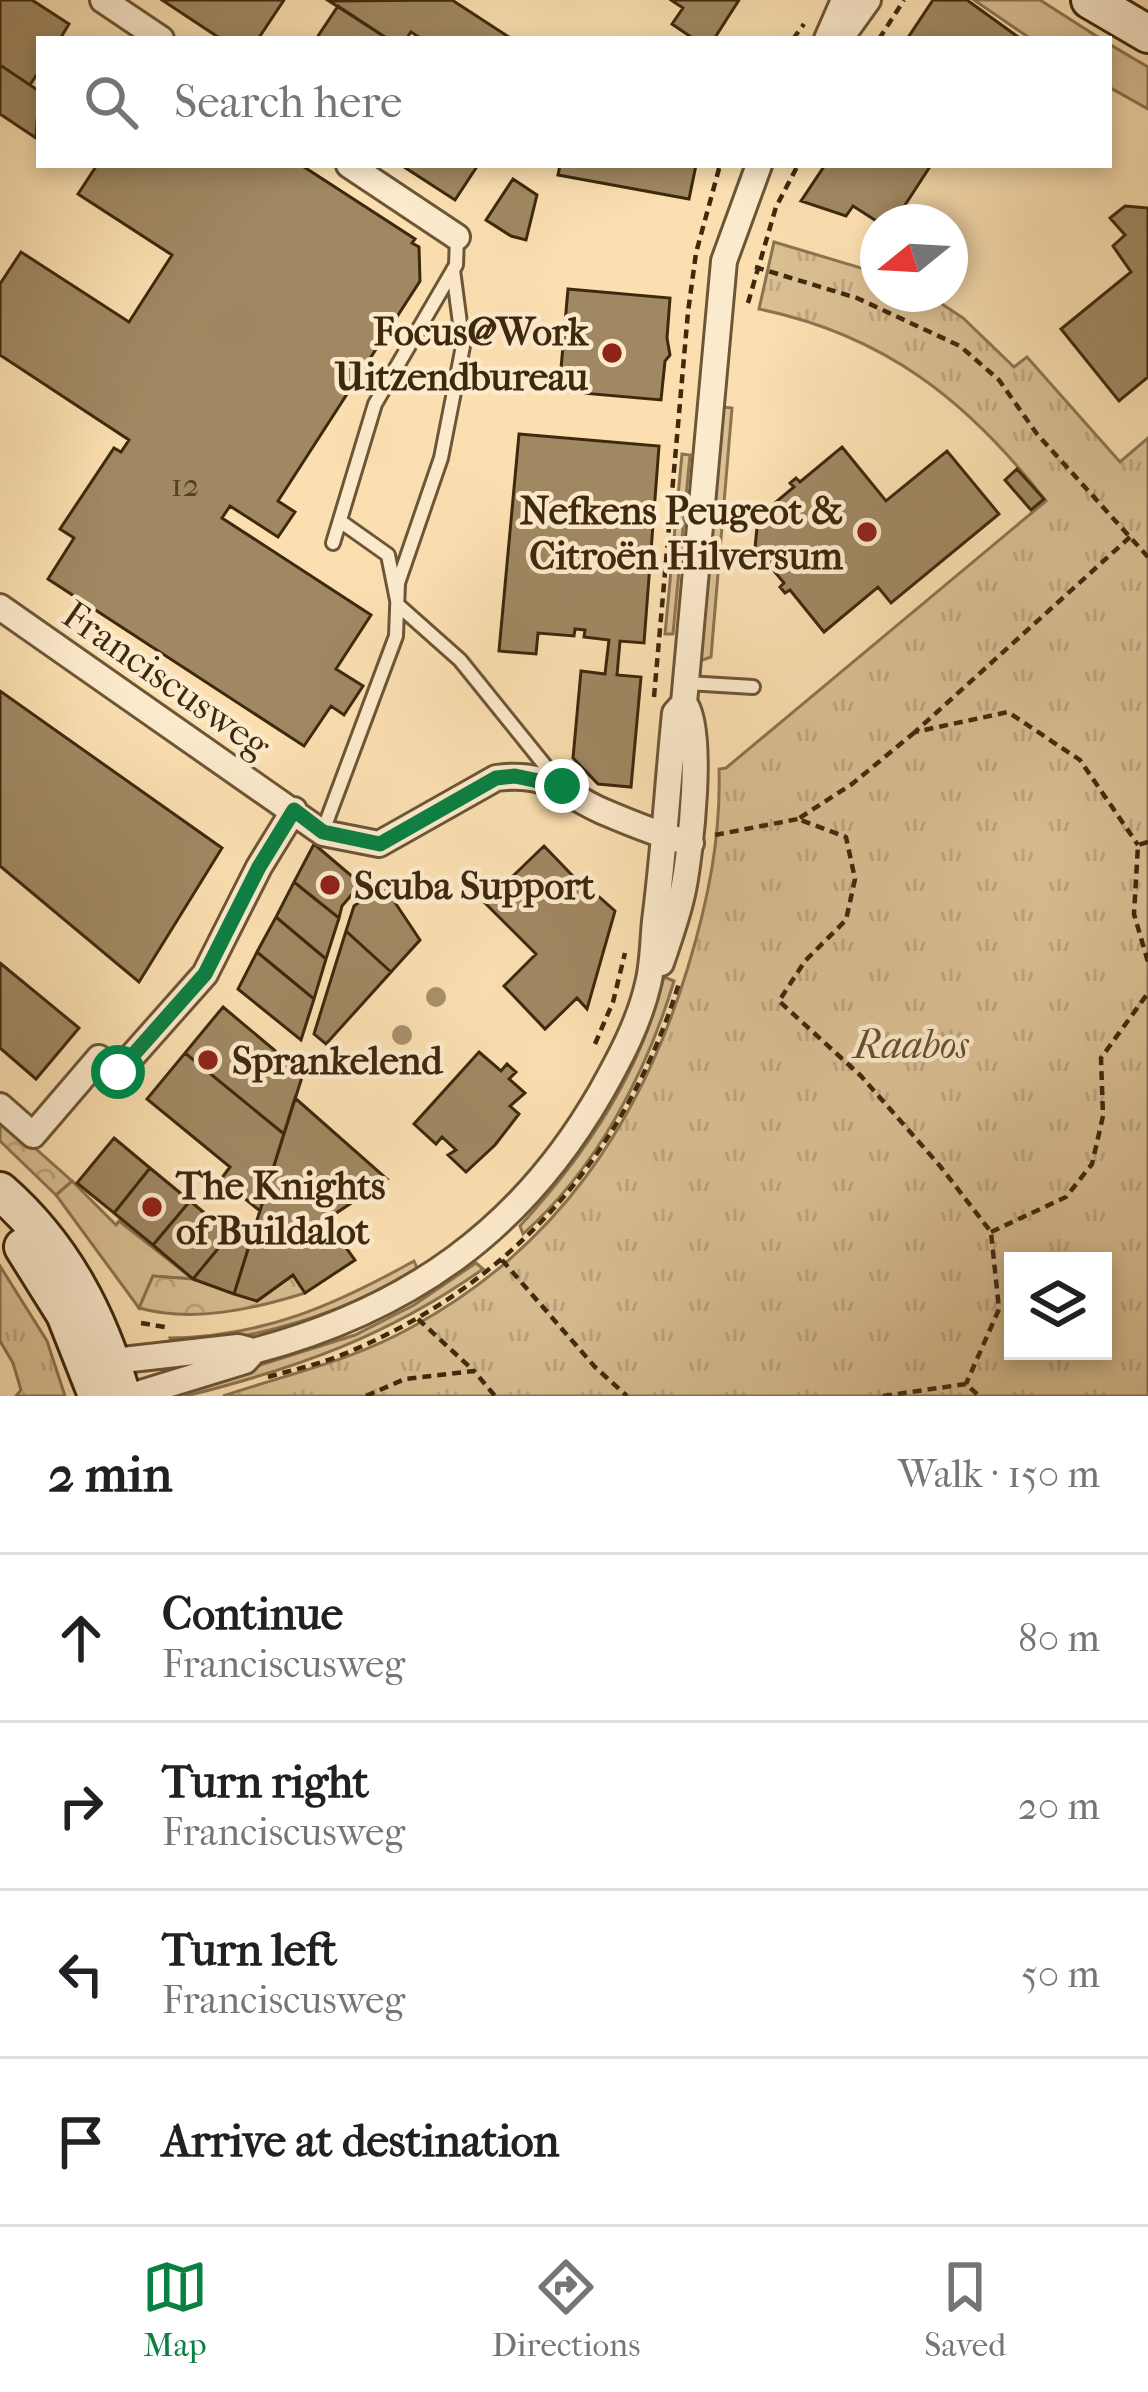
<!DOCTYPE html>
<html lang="en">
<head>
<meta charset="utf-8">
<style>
  body { margin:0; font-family:"IM FELL French Canon",serif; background:#f6f6f6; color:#202124 }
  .controls { position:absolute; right:36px; bottom:36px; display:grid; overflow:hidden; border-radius:0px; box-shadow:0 6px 18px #0003 }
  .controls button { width:108px; height:108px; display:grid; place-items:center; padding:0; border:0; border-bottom:3px solid #e0e0e0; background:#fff; color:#202124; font:60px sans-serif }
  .compass { position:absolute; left:860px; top:204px; width:108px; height:108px; border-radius:50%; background:#fff; box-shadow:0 6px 18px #0003; rotate:252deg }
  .stop { position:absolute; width:36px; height:36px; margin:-27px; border:9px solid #0b8043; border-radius:50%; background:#fff }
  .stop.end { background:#0b8043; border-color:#fff; box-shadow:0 3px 12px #0008 }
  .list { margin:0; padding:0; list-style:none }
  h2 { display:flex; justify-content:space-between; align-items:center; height:156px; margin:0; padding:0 48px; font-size:51px }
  h2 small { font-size:39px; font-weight:400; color:#757577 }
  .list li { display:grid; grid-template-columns:78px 1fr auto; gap:36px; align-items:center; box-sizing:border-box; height:168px; padding:0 48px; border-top:3px solid #e0e0e0 }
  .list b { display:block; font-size:45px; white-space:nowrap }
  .list p { margin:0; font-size:39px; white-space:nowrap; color:#757577 }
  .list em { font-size:39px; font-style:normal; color:#757577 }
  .icon { flex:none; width:66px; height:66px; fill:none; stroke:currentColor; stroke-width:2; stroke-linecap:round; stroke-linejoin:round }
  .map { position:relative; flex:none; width:1148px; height:1396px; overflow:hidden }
  .search { position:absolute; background:#fff; box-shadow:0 6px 18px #0003; left:36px; right:36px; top:36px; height:132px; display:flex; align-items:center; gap:30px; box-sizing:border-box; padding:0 42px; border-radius:0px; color:#757577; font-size:45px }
  .sheet { height:828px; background:#fff }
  nav { display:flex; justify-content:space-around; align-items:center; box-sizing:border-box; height:168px; border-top:3px solid #e0e0e0; background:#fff; font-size:33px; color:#757577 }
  nav a { display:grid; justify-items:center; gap:6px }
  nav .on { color:#0b8043 }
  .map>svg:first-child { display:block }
</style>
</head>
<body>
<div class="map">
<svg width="1148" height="1396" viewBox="0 0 1148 1396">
  <defs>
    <pattern id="forest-crowns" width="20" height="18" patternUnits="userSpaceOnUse" patternTransform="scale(3)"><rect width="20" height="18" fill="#dbc094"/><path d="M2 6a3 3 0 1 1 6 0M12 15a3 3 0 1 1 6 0" fill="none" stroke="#bda57e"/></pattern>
    <pattern id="park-tufts" width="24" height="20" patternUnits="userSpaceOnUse" patternTransform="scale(3)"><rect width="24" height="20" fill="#dbc094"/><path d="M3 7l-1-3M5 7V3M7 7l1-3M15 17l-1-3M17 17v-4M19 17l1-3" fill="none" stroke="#bda57e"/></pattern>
  </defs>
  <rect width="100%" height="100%" fill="#fbdfb0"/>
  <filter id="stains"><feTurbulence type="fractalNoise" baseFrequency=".00167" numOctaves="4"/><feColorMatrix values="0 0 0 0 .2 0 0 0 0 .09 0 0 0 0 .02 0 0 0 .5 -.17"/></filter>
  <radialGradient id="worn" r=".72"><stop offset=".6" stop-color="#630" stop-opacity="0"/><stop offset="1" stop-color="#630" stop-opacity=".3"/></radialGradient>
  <path fill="#dbc094" stroke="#8c7450" stroke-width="3" d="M974,0H1040L1101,39H1031Z
    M1109,44L1148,67V109L1109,87Z
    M723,407L732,408L711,657L700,661Z
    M682,454L690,455L673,634H665Z
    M664,977L674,981C646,1074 597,1168 523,1234L520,1226C586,1154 641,1073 664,977Z
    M72,1181L116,1225L119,1221L193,1279L153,1276L139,1308L56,1195Z
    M414,1261L417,1268C340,1316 262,1337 172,1347L170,1338C265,1336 333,1306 414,1261Z
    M476,1263L483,1269C388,1336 298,1368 186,1396L184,1389L355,1335L414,1305Z"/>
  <path fill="url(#forest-crowns)" stroke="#8c7450" stroke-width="3" d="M0,1117L72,1181L56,1195L0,1141Z
    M293,1275L305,1293C254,1309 193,1323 139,1308L153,1276L193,1279L257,1301Z"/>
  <path fill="url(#park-tufts)" stroke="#8c7450" stroke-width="3" fill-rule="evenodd" d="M774,242L878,273V294H927L963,318L1014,367L1027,357L1120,462L1148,438V1396H223C288,1374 352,1361 412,1327C557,1248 641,1122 688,967C708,901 721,838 719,769L726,768L1046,501C968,401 885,335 759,309ZM1013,1261H1103V1351H1013Z
    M0,1266L47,1341L65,1396H16L21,1390L13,1363L0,1341Z"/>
  <path fill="#a08862" stroke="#3e290d" stroke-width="3" d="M0,0H32L69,24L60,39H39V71L30,85L0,65Z
    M162,0H284L258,39H221Z
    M452,0L512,39H422L411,32L406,39H388L329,1Z
    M671,0H739L714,39H694L672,24L683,8Z
    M933,0H967L1021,39H907Z
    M338,6L388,39H316Z
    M0,65L39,91L36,138L0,114Z
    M97,165H301L415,239L412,243L419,247L420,281L278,501L295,512L278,537L230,506L222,518L371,615L336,669L363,686L344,715L331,706L304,746L48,579L74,538L60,529L114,448L121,452L129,440L0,355V284L21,252L129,322L172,255L78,194Z
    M401,165H478L455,200Z
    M560,165H696L689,199L558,175Z
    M825,165H931L894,222H878L853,206L846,216L801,201Z
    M513,179L537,195L526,240L511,236L486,220Z
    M1125,206L1148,208V377L1119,401L1061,329L1131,272L1113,246L1125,235L1110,218Z
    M568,289L670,298L667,338L670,355L665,361L661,400L559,391Z
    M519,434L659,446L644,643L620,641L617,675L641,677L631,787L598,784L573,758L581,671L605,674L609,640L584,637L585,630L575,629L574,636L538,633L536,654L499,651Z
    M842,447L886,501L947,451L999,514L891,603L878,587L824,632L790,590L785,593L780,587L784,583L755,548L758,517L794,487L790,483L796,478L800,482Z
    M1017,469L1044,499L1031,510L1005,480Z
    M0,691L222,848L139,982L0,866Z
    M314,844L361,884L342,906L339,918L294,882Z
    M544,846L594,898L597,895L615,911L587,1009L577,998L545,1029L504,986L536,954L485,903Z
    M294,882L339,918L326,959L276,917Z
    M384,886L420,940L391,972L346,931L354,906Z
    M276,917L326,959L314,999L257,952Z
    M346,931L391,972L326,1044L314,1034Z
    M257,952L314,999L301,1040L238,989Z
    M0,963L79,1028L36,1079L0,1048Z
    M223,1007L303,1074L284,1134L185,1053Z
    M479,1052L501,1071L507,1064L516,1072L509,1079L525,1093L510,1106L519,1114L495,1145L466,1172L448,1155L456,1150L442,1137L436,1144L414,1124Z
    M185,1053L284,1134L260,1211L221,1179L230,1167L147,1099Z
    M295,1098L387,1179L326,1220L355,1260L305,1293L293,1275L257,1301L234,1294Z
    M114,1138L150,1168L114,1213L77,1183Z
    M150,1168L190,1201L153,1245L114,1213Z
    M190,1201L230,1234L193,1279L153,1245Z
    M230,1234L250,1243L234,1294L193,1279Z"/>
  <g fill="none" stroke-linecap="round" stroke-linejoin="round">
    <defs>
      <path id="lane" d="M340,521L388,555L398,605L460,660L560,784
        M333,543L375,404L456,265L457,237
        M687,683L753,687
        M323,831L396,636L398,583L441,458L463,346L453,270"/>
      <path id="street" d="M103,0L161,39
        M827,39L844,0
        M840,39L868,0
        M349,165L457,237
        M0,607L323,833L379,844L496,778C548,771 560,792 602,811C630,823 661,836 691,843
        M661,963C669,939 678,915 683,890C690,856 705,727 684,703
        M0,1106L33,1135L99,1058L118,1072L205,974L259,867L294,810
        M96,1363L238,1347L254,1351
        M131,1396L245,1361L254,1351C408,1310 521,1231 601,1092C620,1058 639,1023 648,984C653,964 653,942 655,921C664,852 668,782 675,713L684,703L724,261L759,165"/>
      <path id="secondary" d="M1090,0L1148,34
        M0,1191C63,1246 99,1316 122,1396
        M23,1247L65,1314L95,1390"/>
    </defs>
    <use href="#lane" stroke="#6d5636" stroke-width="18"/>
    <use href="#street" stroke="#6d5636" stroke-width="30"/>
    <use href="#secondary" stroke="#3e290d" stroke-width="42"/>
    <path stroke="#3e290d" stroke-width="4.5" stroke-dasharray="9 6" stroke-linecap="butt" d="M793,39L804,24
      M879,39L904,0
      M755,267L857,298L960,346L999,380L1037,434L1148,557
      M748,303L776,207L798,165
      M1130,537L915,732L1008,712L1080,760L1138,845
      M654,697L688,312L696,253L720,165
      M915,732L852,784L798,819L846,837L855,879L846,920L805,961L779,1001L861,1076L940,1166L991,1232L999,1309L966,1384
      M715,835L798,819
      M1148,842L1138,845L1134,914L1148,962
      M595,1044L613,1002L625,953
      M991,1232L1066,1197L1092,1164L1103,1116L1101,1058L1148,993
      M502,1260L595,1367L627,1396
      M418,1319L474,1371
      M141,1323L165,1327
      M268,1377C292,1370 316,1365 339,1356C511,1287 626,1156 680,980
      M366,1396L405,1379L474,1371L495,1396
      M883,1396L966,1384L979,1396"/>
    <use href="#lane" stroke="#fceacc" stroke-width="12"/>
    <use href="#street" stroke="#fceacc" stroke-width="24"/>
    <use href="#secondary" stroke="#fceacc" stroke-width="36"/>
  </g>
  <g fill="#a89069">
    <circle cx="436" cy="997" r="10"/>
    <circle cx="402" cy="1035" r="10"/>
    <circle cx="374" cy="1064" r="10"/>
  </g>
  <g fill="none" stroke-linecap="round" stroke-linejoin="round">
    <path stroke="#0b8043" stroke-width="15" d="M118,1072L205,974L259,867L294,810L323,832L380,844L496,778L515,776L562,786"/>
  </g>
  <g fill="#8f2418" stroke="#fceacc" stroke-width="4.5">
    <circle cx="612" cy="353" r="12"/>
    <circle cx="867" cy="532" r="12"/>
    <circle cx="330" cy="885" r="12"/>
    <circle cx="208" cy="1060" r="12"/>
    <circle cx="152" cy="1207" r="12"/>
  </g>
  <g text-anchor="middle" stroke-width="9" stroke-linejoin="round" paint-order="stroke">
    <g font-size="33" fill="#564122">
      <text x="185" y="496">12</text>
    </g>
    <g font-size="39" font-weight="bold" fill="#3e290d" stroke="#fceacc" text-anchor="start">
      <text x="588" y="345" text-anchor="end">Focus@Work<tspan x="588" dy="45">Uitzendbureau</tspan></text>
      <text x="843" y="524" text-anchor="end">Nefkens Peugeot &amp;<tspan x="843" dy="45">Citroën Hilversum</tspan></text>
      <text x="354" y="899">Scuba Support</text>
      <text x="232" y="1074">Sprankelend</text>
      <text x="176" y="1199">The Knights<tspan x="176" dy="45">of Buildalot</tspan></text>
    </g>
    <g font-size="39" fill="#3e290d" stroke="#fceacc">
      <text transform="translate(167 679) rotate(35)" y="14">Franciscusweg</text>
    </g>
    <g font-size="39" font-style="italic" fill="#654f2f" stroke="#fceacc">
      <text x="911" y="1058">Raabos</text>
    </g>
  </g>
  <rect width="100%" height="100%" filter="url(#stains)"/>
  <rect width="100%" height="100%" fill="url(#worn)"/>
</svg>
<div class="controls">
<button><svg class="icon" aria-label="layers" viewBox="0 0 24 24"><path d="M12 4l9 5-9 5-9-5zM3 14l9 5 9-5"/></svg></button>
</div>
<svg class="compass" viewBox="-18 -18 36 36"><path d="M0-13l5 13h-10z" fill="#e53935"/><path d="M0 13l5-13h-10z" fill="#757577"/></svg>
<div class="stop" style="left:118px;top:1072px"></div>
<div class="stop end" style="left:562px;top:786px"></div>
<div class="search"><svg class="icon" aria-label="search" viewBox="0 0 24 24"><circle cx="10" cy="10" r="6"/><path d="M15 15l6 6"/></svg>Search here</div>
</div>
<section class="sheet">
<h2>2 min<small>Walk · 150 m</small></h2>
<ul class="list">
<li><svg class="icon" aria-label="ahead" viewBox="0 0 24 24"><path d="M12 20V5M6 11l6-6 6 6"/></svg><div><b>Continue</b><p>Franciscusweg</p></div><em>80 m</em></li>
<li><svg class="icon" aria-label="right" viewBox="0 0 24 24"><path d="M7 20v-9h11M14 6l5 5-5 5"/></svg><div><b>Turn right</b><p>Franciscusweg</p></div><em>20 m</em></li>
<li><svg class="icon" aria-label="left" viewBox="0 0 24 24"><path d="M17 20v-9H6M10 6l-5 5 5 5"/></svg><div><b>Turn left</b><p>Franciscusweg</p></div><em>50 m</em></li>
<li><svg class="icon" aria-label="arrive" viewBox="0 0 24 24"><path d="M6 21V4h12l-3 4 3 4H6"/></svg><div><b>Arrive at destination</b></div></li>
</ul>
</section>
<nav>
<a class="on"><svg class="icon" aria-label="map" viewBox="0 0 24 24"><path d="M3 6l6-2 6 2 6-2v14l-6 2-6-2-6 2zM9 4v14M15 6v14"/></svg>Map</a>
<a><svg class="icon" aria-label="directions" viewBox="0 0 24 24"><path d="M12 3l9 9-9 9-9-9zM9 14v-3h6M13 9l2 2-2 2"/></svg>Directions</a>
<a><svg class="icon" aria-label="saved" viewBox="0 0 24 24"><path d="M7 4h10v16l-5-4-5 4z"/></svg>Saved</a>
</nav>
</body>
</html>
